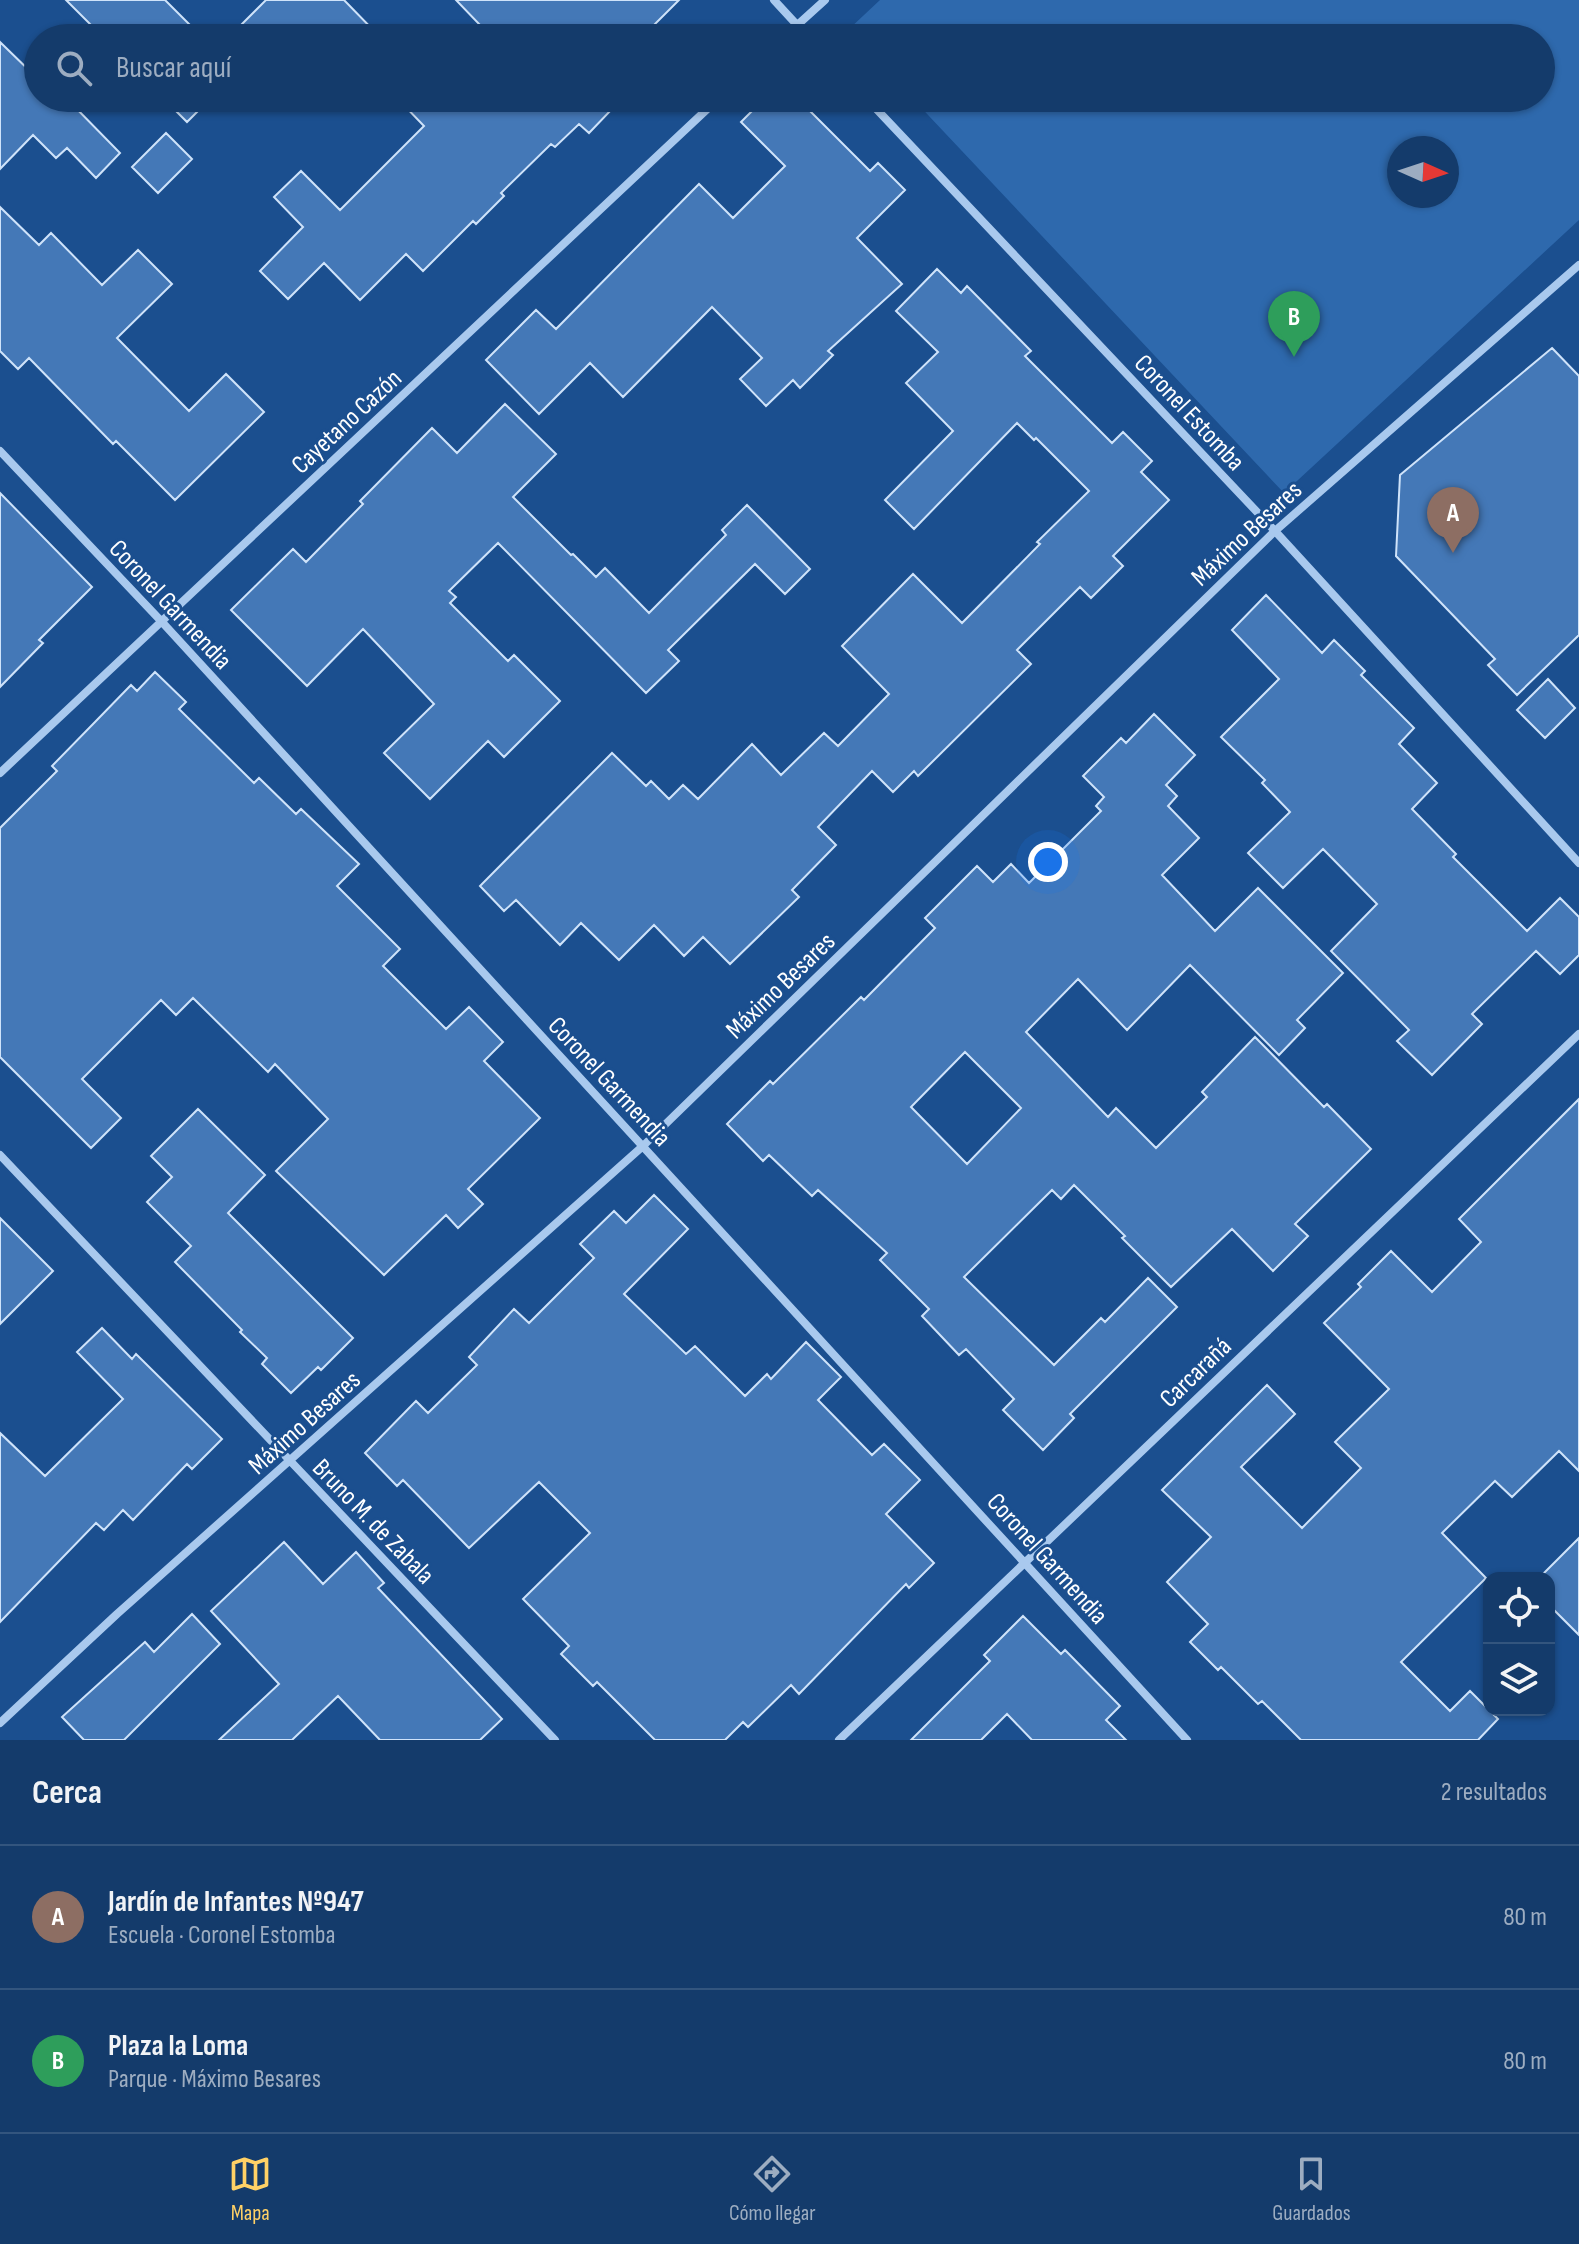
<!DOCTYPE html>
<html lang="es">
<head>
<meta charset="utf-8">
<style>
  body { margin:0; font-family:"Sofia Sans Condensed",sans-serif; background:#214673; color:#f1f3f6 }
  .controls { position:absolute; right:24px; bottom:24px; display:grid; overflow:hidden; border-radius:16px; box-shadow:0 2px 6px #0004 }
  .controls button { width:72px; height:72px; display:grid; place-items:center; padding:0; border:0; border-bottom:2px solid #33557e; background:#143b6b; color:#f1f3f6; font:40px sans-serif }
  .compass { position:absolute; left:1387px; top:136px; width:72px; height:72px; border-radius:50%; background:#143b6b; box-shadow:0 2px 6px #0004; rotate:93deg }
  .you { position:absolute; left:1048px; top:862px; width:28px; height:28px; margin:-20px; border:6px solid #fff; border-radius:50%; background:#1a73e8; box-shadow:0 0 0 12px #1a73e833 }
  .badge { display:grid; place-items:center; width:52px; height:52px; border-radius:50%; background:#ffd166; color:#fff; font-size:26px; font-weight:700 }
  .pin { position:absolute; translate:-50% -66px; filter:drop-shadow(0 2px 4px #0008) }
  .pin::after { content:''; position:absolute; top:42px; width:28px; height:24px; background:inherit; clip-path:polygon(0 0,100% 0,50% 100%) }
  .list { margin:0; padding:0; list-style:none }
  h2 { display:flex; justify-content:space-between; align-items:center; height:104px; margin:0; padding:0 32px; font-size:34px }
  h2 small { font-size:26px; font-weight:400; color:#9dadc1 }
  .list li { display:grid; grid-template-columns:52px 1fr auto; gap:24px; align-items:center; box-sizing:border-box; height:144px; padding:0 32px; border-top:2px solid #33557e }
  .list b { display:block; font-size:30px; white-space:nowrap }
  .list p { margin:0; font-size:26px; white-space:nowrap; color:#9dadc1 }
  .list em { font-size:26px; font-style:normal; color:#9dadc1 }
  .icon { flex:none; width:44px; height:44px; fill:none; stroke:currentColor; stroke-width:2; stroke-linecap:round; stroke-linejoin:round }
  .map { position:relative; flex:none; width:1579px; height:1740px; overflow:hidden }
  .search { position:absolute; background:#143b6b; box-shadow:0 2px 6px #0004; left:24px; right:24px; top:24px; height:88px; display:flex; align-items:center; gap:20px; box-sizing:border-box; padding:0 28px; border-radius:44px; color:#9dadc1; font-size:30px }
  .sheet { height:392px; background:#143b6b }
  nav { display:flex; justify-content:space-around; align-items:center; box-sizing:border-box; height:112px; border-top:2px solid #33557e; background:#143b6b; font-size:22px; color:#9dadc1 }
  nav a { display:grid; justify-items:center; gap:4px }
  nav .on { color:#ffd166 }
  .map>svg:first-child { display:block }
</style>
</head>
<body>
<div class="map">
<svg width="1579" height="1740" viewBox="0 0 1579 1740">
  <rect width="100%" height="100%" fill="#1b4f8f"/>
  <path fill="#2e69ad" fill-rule="evenodd" d="M880,0H1579V220L1284,493L912,98H1541V38H855L848,30ZM1399,148H1447V196H1399Z"/>
  <path fill="#4478b7" stroke="#cfe3fa" stroke-width="2" fill-rule="evenodd" d="M66,0H165L203,38H104Z
    M266,0H344L381,38H228Z
    M456,0H679L641,38H488L479,28L481,26Z
    M0,42L38,79V98H57L63,105L68,100L120,153L96,178L67,148L56,158L33,135L0,169Z
    M163,98H211L187,122Z
    M397,98H605L613,108L589,133L579,124L555,147L551,144L501,193L504,196L476,224L473,221L423,271L406,254L360,300L324,263L288,299L260,271L303,227L274,197L301,171L340,210L424,126Z
    M765,98H797L870,171L878,163L905,190L857,238L902,284L828,351L833,355L800,388L793,380L766,406L740,379L762,358L712,307L623,397L590,363L539,414L486,360L536,310L556,329L699,184L733,218L785,166L741,122Z
    M166,133L192,159L158,193L132,167Z
    M0,207L39,245L51,233L102,285L138,250L172,284L117,338L189,411L226,374L264,412L175,500L116,441L113,444L29,358L18,369L0,351Z
    M937,269L961,293L967,286L1031,351L1025,356L1112,443L1123,432L1152,461L1141,472L1169,500L1113,556L1123,566L1091,598L1080,587L1017,650L1031,664L918,776L914,771L893,792L872,771L818,827L836,845L792,890L799,897L730,964L703,937L684,956L654,925L619,960L581,923L560,945L516,900L504,911L480,886L612,753L646,786L651,781L669,799L683,785L698,799L752,744L781,775L824,733L838,746L889,694L842,646L913,574L962,623L1040,544L1037,542L1089,491L1036,438L1034,440L1017,423L914,529L885,500L953,431L906,383L938,352L896,311Z
    M1552,348L1579,376V635L1517,695L1488,665L1495,659L1396,556L1400,475Z
    M505,404L556,454L513,497L571,555L573,554L596,577L605,568L649,613L726,535L722,530L747,505L810,569L785,594L755,564L668,650L679,661L646,693L498,543L449,591L456,597L450,603L508,661L514,655L560,701L504,757L488,741L430,799L384,753L434,704L363,629L307,686L231,610L293,549L306,562L363,504L360,501L432,428L457,453Z
    M0,493L92,587L39,640L43,643L0,687Z
    M1266,595L1322,653L1334,640L1365,671L1361,675L1414,728L1399,744L1437,783L1412,809L1456,854L1453,857L1527,931L1560,898L1579,917V955L1560,974L1536,951L1472,1014L1482,1024L1432,1075L1397,1041L1409,1030L1331,951L1377,904L1323,849L1283,888L1248,853L1290,812L1262,783L1265,780L1221,737L1279,679L1232,630Z
    M155,672L186,702L179,709L254,783L259,778L296,814L301,809L359,864L337,886L400,949L383,966L446,1029L469,1007L503,1042L484,1061L540,1118L468,1189L483,1204L458,1228L446,1215L384,1275L276,1171L328,1119L275,1064L268,1072L193,998L176,1015L161,1000L82,1079L121,1118L91,1148L0,1057V828L57,771L52,766L95,722L131,685L137,691Z
    M1548,679L1575,708L1545,738L1517,710Z
    M1154,714L1195,755L1166,785L1177,796L1168,806L1199,838L1162,875L1215,931L1258,888L1343,973L1297,1020L1305,1028L1279,1055L1190,965L1127,1030L1078,979L1026,1032L1108,1117L1116,1108L1156,1148L1207,1097L1202,1092L1255,1037L1324,1107L1327,1104L1371,1149L1295,1224L1308,1236L1273,1271L1232,1229L1171,1287L1122,1238L1125,1236L1074,1185L1061,1199L1052,1190L964,1277L1054,1365L1101,1318L1105,1322L1148,1278L1177,1307L1070,1414L1074,1418L1043,1450L1003,1410L1014,1399L966,1349L959,1355L922,1316L929,1309L880,1260L887,1253L818,1190L812,1196L769,1155L763,1161L727,1124L770,1081L773,1084L861,997L864,1000L935,928L925,918L977,866L993,882L1011,864L1029,883L1101,811L1096,806L1104,797L1083,776L1121,738L1126,743ZM965,1052L1021,1108L967,1164L911,1107Z
    M1579,1099V1471L1559,1451L1512,1497L1495,1481L1442,1533L1486,1578L1401,1662L1450,1711L1470,1691L1498,1719L1478,1740H1301L1262,1701L1258,1704L1221,1667L1218,1670L1190,1642L1208,1624L1167,1582L1211,1537L1162,1490L1267,1385L1295,1414L1241,1467L1302,1528L1361,1468L1335,1442L1389,1389L1324,1323L1361,1287L1358,1284L1391,1251L1432,1292L1481,1242L1459,1219Z
    M198,1109L265,1175L228,1213L353,1338L321,1370L318,1367L291,1393L262,1364L267,1358L240,1332L242,1330L175,1262L191,1246L147,1202L172,1177L151,1156Z
    M654,1195L688,1229L624,1294L686,1354L695,1346L745,1396L767,1374L771,1379L806,1342L841,1377L818,1400L872,1455L884,1444L920,1480L886,1514L934,1563L909,1588L906,1584L799,1694L791,1685L748,1727L743,1722L725,1740H655L597,1682L593,1686L561,1654L569,1646L523,1599L590,1533L539,1482L469,1548L403,1480L397,1486L365,1453L416,1401L428,1413L477,1365L469,1357L514,1309L529,1323L594,1258L580,1244L614,1211L626,1223Z
    M0,1218L53,1271L0,1324Z
    M102,1328L132,1359L136,1354L222,1439L192,1469L187,1464L133,1520L123,1510L104,1530L96,1523L0,1622V1433L45,1476L123,1399L77,1352Z
    M1579,1538V1635L1549,1605V1578H1539Z
    M284,1542L323,1584L356,1552L384,1583L378,1588L502,1719L480,1740H380L338,1696L292,1740H219L279,1684L211,1611Z
    M192,1614L220,1644L124,1740H84L62,1717L145,1642L154,1652Z
    M1023,1616L1061,1654L1065,1650L1120,1706L1106,1720L1126,1740H1032L1007,1714L981,1740H911L990,1661L984,1655Z"/>
  <g fill="none" stroke-linecap="round" stroke-linejoin="round">
    <path stroke="#a9c9ee" stroke-width="8" d="M774,0L809,38
      M783,38L825,0
      M866,98L1275,531L1579,863
      M0,451L162,622L1187,1740
      M0,773L719,98
      M0,1155L555,1740
      M0,1723L117,1614L643,1146L1275,531L1579,265
      M839,1740L1579,1034"/>
  </g>
  <g text-anchor="middle" stroke-width="6" stroke-linejoin="round" paint-order="stroke">
    <g font-size="26" fill="#fff" stroke="#1b4f8f">
      <text transform="translate(1190 412) rotate(47)" y="9">Coronel Estomba</text>
      <text transform="translate(346 421) rotate(-43)" y="9">Cayetano Cazón</text>
      <text transform="translate(1246 533) rotate(-43)" y="9">Máximo Besares</text>
      <text transform="translate(171 604) rotate(47)" y="9">Coronel Garmendia</text>
      <text transform="translate(780 985) rotate(-44)" y="9">Máximo Besares</text>
      <text transform="translate(610 1081) rotate(47)" y="9">Coronel Garmendia</text>
      <text transform="translate(1195 1372) rotate(-44)" y="9">Carcarañá</text>
      <text transform="translate(304 1422) rotate(-42)" y="9">Máximo Besares</text>
      <text transform="translate(374 1521) rotate(46)" y="9">Bruno M. de Zabala</text>
      <text transform="translate(1048 1558) rotate(48)" y="9">Coronel Garmendia</text>
    </g>
  </g>
</svg>
<div class="controls">
<button><svg class="icon" aria-label="locate" viewBox="0 0 24 24"><circle cx="12" cy="12" r="6"/><path d="M12 2v4M12 18v4M2 12h4M18 12h4"/></svg></button>
<button><svg class="icon" aria-label="layers" viewBox="0 0 24 24"><path d="M12 4l9 5-9 5-9-5zM3 14l9 5 9-5"/></svg></button>
</div>
<svg class="compass" viewBox="-18 -18 36 36"><path d="M0-13l5 13h-10z" fill="#e53935"/><path d="M0 13l5-13h-10z" fill="#9dadc1"/></svg>
<div class="you"></div>
<div class="pin badge" style="left:1453px;top:553px;background:#8d6e63">A</div>
<div class="pin badge" style="left:1294px;top:357px;background:#2e9e5b">B</div>
<div class="search"><svg class="icon" aria-label="search" viewBox="0 0 24 24"><circle cx="10" cy="10" r="6"/><path d="M15 15l6 6"/></svg>Buscar aquí</div>
</div>
<section class="sheet">
<h2>Cerca<small>2 resultados</small></h2>
<ul class="list">
<li><span class="badge" style="background:#8d6e63">A</span><div><b>Jardín de Infantes Nº947</b><p>Escuela · Coronel Estomba</p></div><em>80 m</em></li>
<li><span class="badge" style="background:#2e9e5b">B</span><div><b>Plaza la Loma</b><p>Parque · Máximo Besares</p></div><em>80 m</em></li>
</ul>
</section>
<nav>
<a class="on"><svg class="icon" aria-label="map" viewBox="0 0 24 24"><path d="M3 6l6-2 6 2 6-2v14l-6 2-6-2-6 2zM9 4v14M15 6v14"/></svg>Mapa</a>
<a><svg class="icon" aria-label="directions" viewBox="0 0 24 24"><path d="M12 3l9 9-9 9-9-9zM9 14v-3h6M13 9l2 2-2 2"/></svg>Cómo llegar</a>
<a><svg class="icon" aria-label="saved" viewBox="0 0 24 24"><path d="M7 4h10v16l-5-4-5 4z"/></svg>Guardados</a>
</nav>
</body>
</html>
